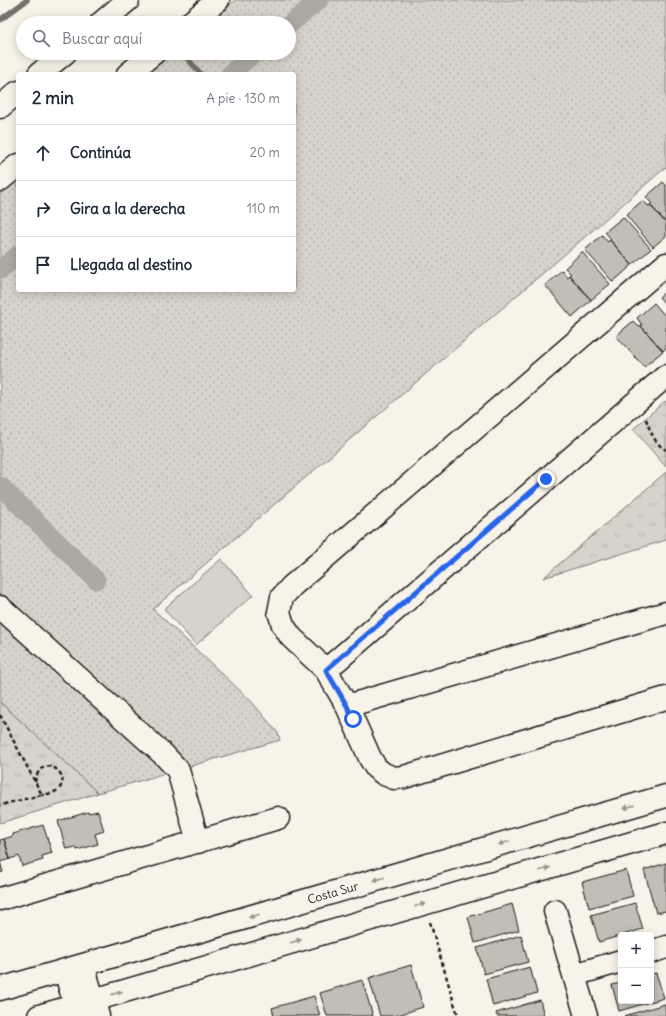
<!DOCTYPE html>
<html lang="es">
<head>
<meta charset="utf-8">
<style>
  body { margin:0; font-family:Delius,sans-serif; background:#f2f2f3; color:#1f2937 }
  .controls { position:absolute; right:12px; bottom:12px; display:grid; overflow:hidden; border-radius:4px; box-shadow:0 2px 10px #0003 }
  .controls button { width:36px; height:36px; display:grid; place-items:center; padding:0; border:0; border-bottom:1px solid #e0e1e3; background:#fff; color:#1f2937; font:20px sans-serif }
  .stop { position:absolute; width:12px; height:12px; margin:-9px; border:3px solid #2563eb; border-radius:50%; background:#fff }
  .stop.end { background:#2563eb; border-color:#fff; box-shadow:0 1px 4px #0008 }
  .list { margin:0; padding:0; list-style:none }
  h2 { display:flex; justify-content:space-between; align-items:center; height:52px; margin:0; padding:0 16px; font-size:17px }
  h2 small { font-size:13px; font-weight:400; color:#747a83 }
  .list li { display:grid; grid-template-columns:26px 1fr auto; gap:12px; align-items:center; box-sizing:border-box; height:56px; padding:0 16px; border-top:1px solid #e0e1e3 }
  .list b { display:block; font-size:15px; white-space:nowrap }
  .list em { font-size:13px; font-style:normal; color:#747a83 }
  .icon { flex:none; width:22px; height:22px; fill:none; stroke:currentColor; stroke-width:2; stroke-linecap:round; stroke-linejoin:round }
  .map { position:relative; flex:none; width:666px; height:1016px; overflow:hidden }
  .search { position:absolute; background:#fff; box-shadow:0 2px 10px #0003; left:16px; top:16px; width:280px; height:44px; display:flex; align-items:center; gap:10px; box-sizing:border-box; padding:0 14px; border-radius:22px; color:#747a83; font-size:15px }
  .panel { position:absolute; background:#fff; box-shadow:0 2px 10px #0003; left:16px; top:72px; width:280px; height:220px; border-radius:4px }
  .map>svg:first-child { display:block }
</style>
</head>
<body>
<div class="map">
<svg width="666" height="1016" viewBox="0 0 666 1016">
  <defs>
    <pattern id="grass-dots" width="8" height="8" patternUnits="userSpaceOnUse"><rect width="8" height="8" fill="#d7d3cb"/><path d="M2 2h.1M6 6h.1" fill="none" stroke="#b8b5ae" stroke-width="1.8" stroke-linecap="round"/></pattern>
    <pattern id="park-tufts" width="24" height="20" patternUnits="userSpaceOnUse"><rect width="24" height="20" fill="#d7d3cb"/><path d="M3 7l-1-3M5 7V3M7 7l1-3M15 17l-1-3M17 17v-4M19 17l1-3" fill="none" stroke="#b8b5ae"/></pattern>
  </defs>
  <rect width="100%" height="100%" fill="#f7f3e8"/>
  <filter id="ink" filterUnits="userSpaceOnUse"><feTurbulence type="fractalNoise" baseFrequency=".025" numOctaves="2"/><feDisplacementMap in="SourceGraphic" scale="8" xChannelSelector="R" yChannelSelector="G"/><feConvolveMatrix kernelMatrix="1 2 1 2 8 2 1 2 1" color-interpolation-filters="sRGB"/></filter>
  <g filter="url(#ink)">
    <path fill="url(#grass-dots)" stroke="#7a7874" d="M235,0H666V167L153,609L251,701L278,733L280,740L98,793L0,702V193L18,178V290H294V74H147L172,53H289V23H208Z"/>
    <path fill="url(#park-tufts)" stroke="#7a7874" d="M665,401L666,402V467L633,429Z
      M666,472V540L543,578Z
      M0,702L98,793L0,823Z"/>
    <path fill="#d7d3cb" stroke="#7a7874" d="M221,559L253,595L196,645L164,609Z"/>
    <g fill="none" stroke-linecap="round" stroke-linejoin="round">
      <path stroke="#72716c" stroke-width="5.5" d="M0,20L27,0
        M186,57L201,74"/>
      <path stroke="#aca9a2" stroke-width="19" d="M289,25L319,0
        M230,74L255,53
        M0,270L18,255
        M0,486L96,580"/>
    </g>
    <path fill="#c0beb5" stroke="#1c1c1c" d="M663,182L666,185V223L650,205L652,204L646,197Z
      M643,200L648,206L650,205L666,223V236L653,247L626,215Z
      M623,217L651,249L632,265L610,240L611,239L605,232Z
      M602,235L608,242L610,240L632,265L613,282L585,250Z
      M582,252L610,284L591,300L569,275L571,274L565,268Z
      M562,270L567,277L569,275L591,300L572,317L545,285Z
      M666,291V305L659,297Z
      M654,303L666,317V348L663,351L641,326L642,325L637,318Z
      M633,321L639,327L641,326L663,351L644,367L616,336Z
      M98,811L104,831L95,834L98,844L77,850L76,847L66,849L58,821L88,812L89,813Z
      M43,825L52,853L42,856L43,860L22,866L19,856L10,859L4,839L13,836V834Z
      M4,839L10,859L0,862L3,872L0,873V840Z
      M666,863V911L656,913L644,870Z
      M626,870L633,896L589,908L582,882Z
      M635,903L643,929L599,942L591,915Z
      M512,904L519,930L475,943L468,917Z
      M521,935L528,962L484,974L477,948Z
      M411,965L423,1007L395,1016H380L369,978Z
      M530,967L537,993L493,1006L486,979Z
      M656,973L664,998L619,1011L612,985L621,983V1001H651V974Z
      M362,980L373,1016H327L320,993Z
      M314,996L320,1016H274L272,1008Z
      M540,1000L544,1016H497L496,1013Z
      M665,1004L666,1016H624Z"/>
    <g fill="none" stroke-linecap="round" stroke-linejoin="round">
      <defs>
        <path id="minor" d="M666,264L292,586L282,597L279,612L283,625L291,637L326,670L347,706L370,758L376,768L384,774L394,778L404,777L666,698
          M0,607L164,755L178,770L198,842
          M326,670L666,376
          M347,706L666,613
          M0,899L278,818
          M555,911L586,1016
          M651,952L666,947
          M83,965L98,1016
          M65,970L78,1016
          M574,975L621,961
          M0,989L666,796
          M39,1016L666,833"/>
        <path id="highway" d="M101,23L128,0
          M190,23L218,0
          M39,74L65,53
          M128,74L154,53
          M0,107L18,92
          M0,180L18,165"/>
      </defs>
      <use href="#minor" stroke="#1c1c1c" stroke-width="25"/>
      <use href="#highway" stroke="#1c1c1c" stroke-width="25"/>
      <path stroke="#1c1c1c" stroke-width="2.5" stroke-dasharray="4 3" stroke-linecap="butt" d="M646,419C650,431 655,444 666,450
        M0,715L42,795L0,805
        M35,782C40,751 73,773 59,789C55,793 47,794 42,795
        M430,922L458,1016"/>
      <use href="#minor" stroke="#f7f3e8" stroke-width="22"/>
      <use href="#highway" stroke="#f7f3e8" stroke-width="22"/>
    </g>
    <defs><path id="oneway-solid" d="M-6-.8H1V-3.2L6.5 0L1 3.2V.8H-6Z"/></defs>
    <g fill="#94928c">
      <use href="#oneway-solid" transform="translate(629 807) rotate(164)"/>
      <use href="#oneway-solid" transform="translate(504 843) rotate(164)"/>
      <use href="#oneway-solid" transform="translate(545 869) rotate(-16)"/>
      <use href="#oneway-solid" transform="translate(379 879) rotate(164)"/>
      <use href="#oneway-solid" transform="translate(420 905) rotate(-16)"/>
      <use href="#oneway-solid" transform="translate(254 916) rotate(164)"/>
      <use href="#oneway-solid" transform="translate(296 941) rotate(-16)"/>
      <use href="#oneway-solid" transform="translate(117 993) rotate(-16)"/>
    </g>
  </g>
  <g fill="none" stroke-linecap="round" stroke-linejoin="round" filter="url(#ink)">
    <path stroke="#2563eb" stroke-width="5" d="M353,719L347,706L326,670L546,479"/>
  </g>
  <g text-anchor="middle" stroke-width="4" stroke-linejoin="round" paint-order="stroke">
    <g font-size="12" fill="#1c1c1c" stroke="#f7f3e8">
      <text transform="translate(333 893) rotate(-16)" y="4">Costa Sur</text>
    </g>
  </g>
</svg>
<div class="controls">
<button>+</button>
<button>−</button>
</div>
<div class="stop" style="left:353px;top:719px"></div>
<div class="stop end" style="left:546px;top:479px"></div>
<div class="search"><svg class="icon" aria-label="search" viewBox="0 0 24 24"><circle cx="10" cy="10" r="6"/><path d="M15 15l6 6"/></svg>Buscar aquí</div>
<section class="panel">
<h2>2 min<small>A pie · 130 m</small></h2>
<ul class="list">
<li><svg class="icon" aria-label="ahead" viewBox="0 0 24 24"><path d="M12 20V5M6 11l6-6 6 6"/></svg><div><b>Continúa</b></div><em>20 m</em></li>
<li><svg class="icon" aria-label="right" viewBox="0 0 24 24"><path d="M7 20v-9h11M14 6l5 5-5 5"/></svg><div><b>Gira a la derecha</b></div><em>110 m</em></li>
<li><svg class="icon" aria-label="arrive" viewBox="0 0 24 24"><path d="M6 21V4h12l-3 4 3 4H6"/></svg><div><b>Llegada al destino</b></div></li>
</ul>
</section>
</div>
</body>
</html>
